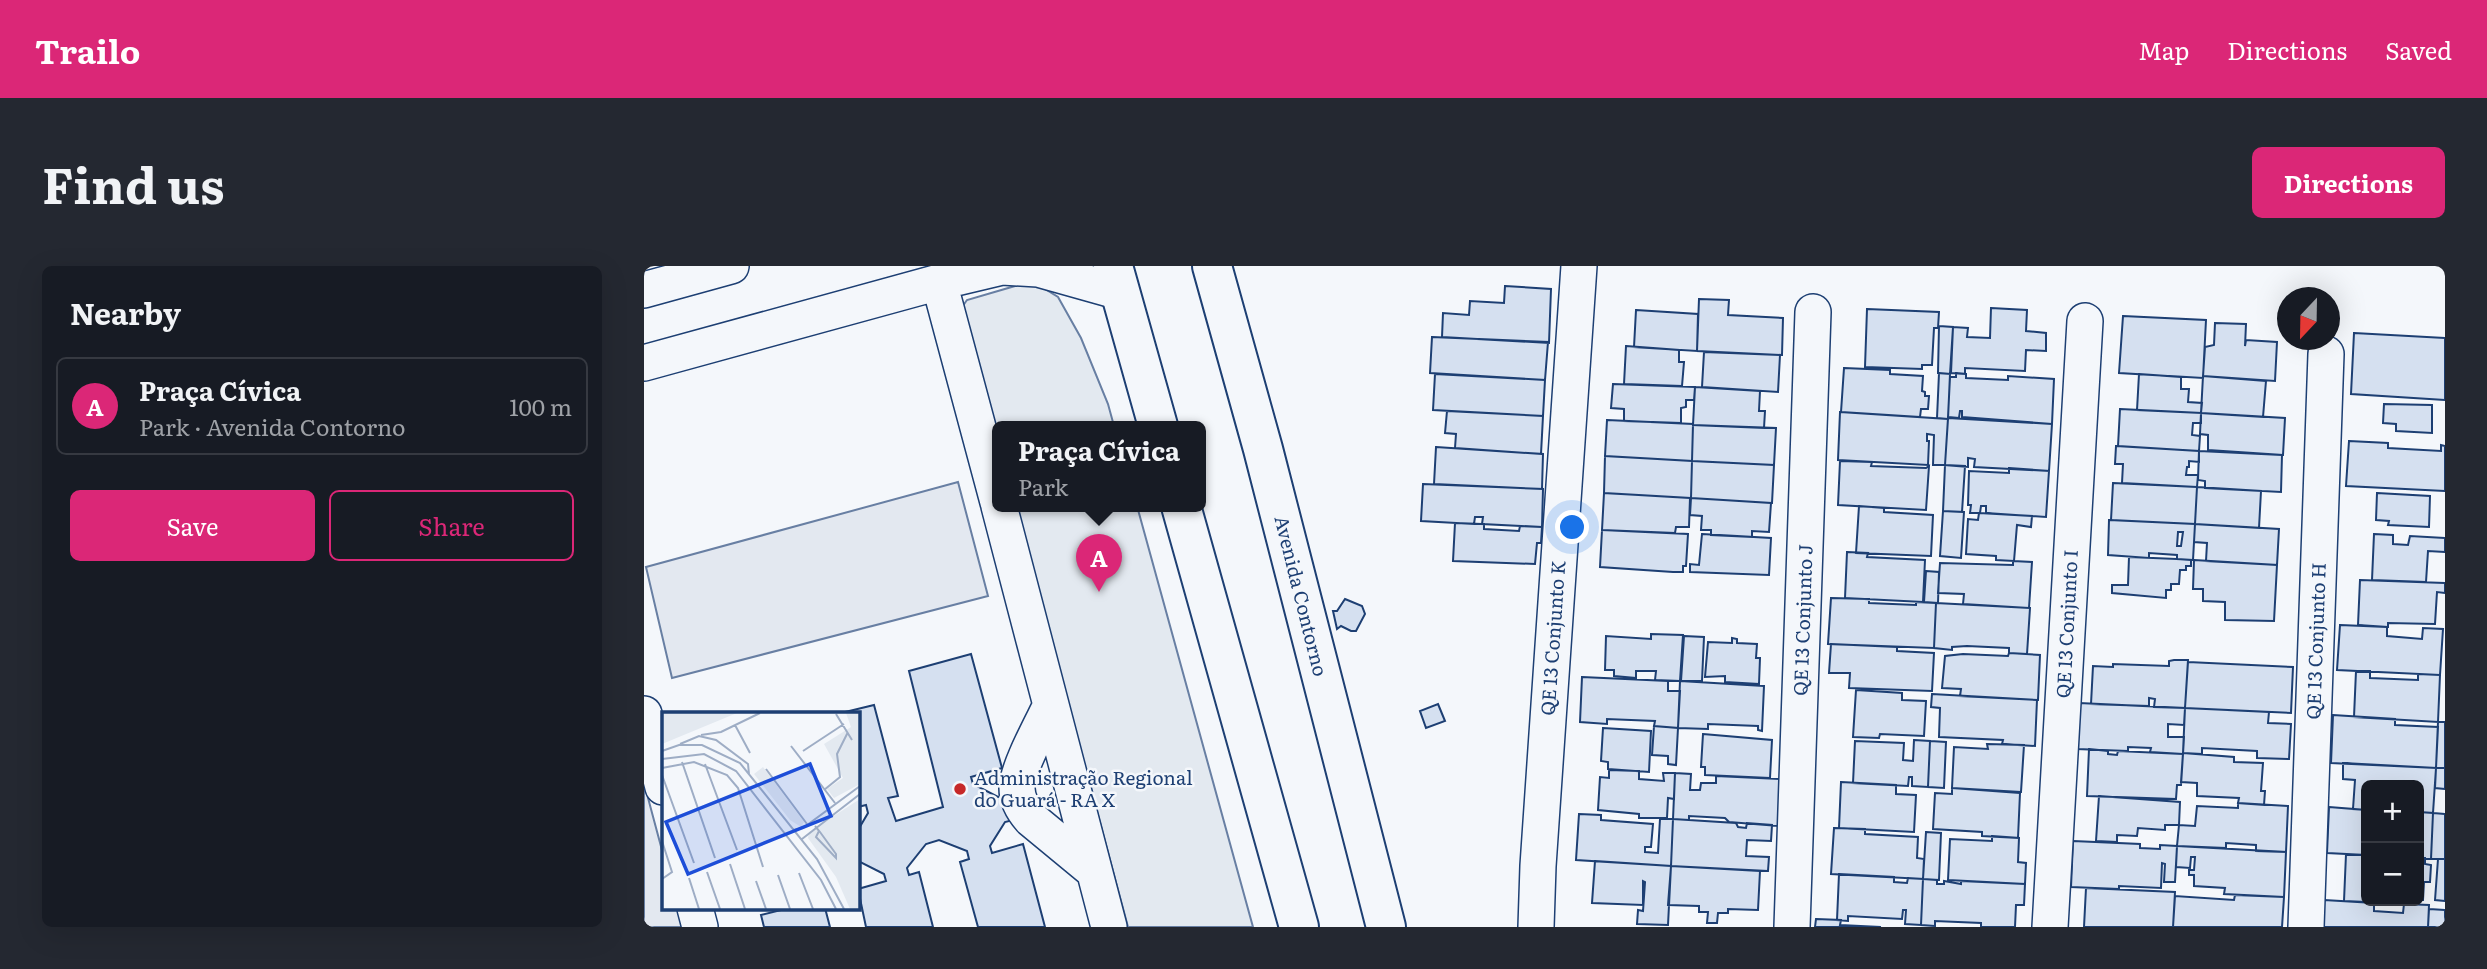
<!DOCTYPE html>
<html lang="en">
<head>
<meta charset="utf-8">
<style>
  body { margin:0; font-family:Literata,serif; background:#242831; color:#f1f3f6 }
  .controls { position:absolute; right:21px; bottom:21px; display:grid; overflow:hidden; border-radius:10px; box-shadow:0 7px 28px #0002 }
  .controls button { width:63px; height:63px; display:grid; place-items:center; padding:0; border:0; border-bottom:2px solid #363941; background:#171b24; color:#f1f3f6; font:35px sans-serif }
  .compass { position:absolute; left:1633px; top:21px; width:63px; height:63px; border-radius:50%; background:#171b24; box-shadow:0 7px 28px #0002; rotate:202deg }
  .you { position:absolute; left:929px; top:262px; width:24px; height:24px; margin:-18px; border:5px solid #fff; border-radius:50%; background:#1a73e8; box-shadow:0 0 0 10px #1a73e833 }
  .badge { display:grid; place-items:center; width:46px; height:46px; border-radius:50%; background:#db2777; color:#fff; font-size:23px; font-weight:700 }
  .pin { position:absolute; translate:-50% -58px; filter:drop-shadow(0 2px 4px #0008) }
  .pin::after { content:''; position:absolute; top:37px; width:24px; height:21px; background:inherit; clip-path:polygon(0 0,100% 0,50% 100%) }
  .popup { position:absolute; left:348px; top:155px; width:214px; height:91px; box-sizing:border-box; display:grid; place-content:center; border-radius:10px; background:#171b24; filter:drop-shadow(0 2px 5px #0005); font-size:23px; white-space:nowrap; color:#9ea1a6 }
  .popup b { font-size:26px; color:#f1f3f6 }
  .popup::after { content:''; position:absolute; left:50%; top:100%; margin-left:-14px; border:14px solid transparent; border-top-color:#171b24 }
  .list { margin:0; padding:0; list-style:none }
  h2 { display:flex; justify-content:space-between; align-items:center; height:91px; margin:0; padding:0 28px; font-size:30px }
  h2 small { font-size:23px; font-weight:400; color:#9ea1a6 }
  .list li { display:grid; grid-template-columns:46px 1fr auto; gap:21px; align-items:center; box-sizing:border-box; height:98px; margin:0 14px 14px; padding:0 14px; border:2px solid #363941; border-radius:10px }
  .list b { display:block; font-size:26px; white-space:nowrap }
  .list p { margin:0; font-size:23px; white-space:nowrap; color:#9ea1a6 }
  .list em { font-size:23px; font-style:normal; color:#9ea1a6 }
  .actions { display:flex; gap:14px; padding:21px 28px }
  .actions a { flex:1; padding:16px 0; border:2px solid #db2777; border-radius:10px; text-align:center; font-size:24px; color:#db2777 }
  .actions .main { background:#db2777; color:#fff }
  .map { position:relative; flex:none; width:1801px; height:661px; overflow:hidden; border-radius:10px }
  header { display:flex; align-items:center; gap:42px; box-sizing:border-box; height:98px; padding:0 35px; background:#db2777; color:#fff }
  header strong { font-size:33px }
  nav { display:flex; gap:38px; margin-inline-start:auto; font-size:24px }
  .intro { display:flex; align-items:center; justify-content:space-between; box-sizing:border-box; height:168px; padding:0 42px }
  h1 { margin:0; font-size:49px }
  .button { padding:18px 32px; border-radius:10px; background:#db2777; color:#fff; font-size:24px; font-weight:700 }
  main { display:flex; gap:42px; padding:0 42px }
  aside { flex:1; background:#171b24; border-radius:10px; box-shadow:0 7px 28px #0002 }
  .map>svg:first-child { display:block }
</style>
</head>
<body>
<header>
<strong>Trailo</strong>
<nav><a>Map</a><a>Directions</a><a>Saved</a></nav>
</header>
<div class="intro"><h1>Find us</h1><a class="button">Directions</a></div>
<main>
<aside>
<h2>Nearby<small></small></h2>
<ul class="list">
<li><span class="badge">A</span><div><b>Praça Cívica</b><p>Park · Avenida Contorno</p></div><em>100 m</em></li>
</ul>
<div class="actions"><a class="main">Save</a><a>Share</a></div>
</aside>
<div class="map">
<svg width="1801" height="661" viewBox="0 0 1801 661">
  <rect width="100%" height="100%" fill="#f4f7fb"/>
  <path fill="#e3e9f0" stroke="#687fa3" stroke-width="2" d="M378,18L396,20L414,31L437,72L464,138L470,160H354L353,176L318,41L323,34Z
    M371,240H493L609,661H484Z"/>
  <path fill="#e3e8f0" stroke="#687fa3" stroke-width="2" d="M314,216L344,330L28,412L2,301Z
    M0,517L19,588V642H34L39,661H0Z"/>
  <path fill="#d5e0f0" stroke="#1d3f73" stroke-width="2" fill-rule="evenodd" d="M861,20L907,23L905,77L798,71L799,47L825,49L826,35L860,37Z
    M1055,33L1085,34L1084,49L1139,52L1138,89L1053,85Z
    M1347,42L1383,44L1382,65L1402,67V85L1382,84L1381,105L1321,102V108L1307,107L1309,61L1324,62L1323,71L1346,72Z
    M1223,43L1295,46L1294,62H1290L1288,99H1278V103L1221,101Z
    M992,44L1054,48L1053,85L990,81Z
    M1479,50L1562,54L1559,112L1475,107Z
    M1571,57L1602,58L1601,80L1602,74L1633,76L1631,115L1559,110L1561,81L1570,79Z
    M1295,60L1309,61L1306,108L1294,107Z
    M1710,67L1801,72V134L1707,128Z
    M788,71L904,76L901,114L786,107Z
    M982,80L1035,84V96H1040L1038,120L980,118Z
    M1060,86L1136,89L1134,126L1058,121Z
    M1200,102L1246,104V108L1279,110L1278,125L1281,126V130H1285L1284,143H1277L1276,151L1197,146Z
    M1295,107L1306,108L1304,153L1293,152Z
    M1312,107L1322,108V112L1364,114V110L1410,113L1408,158L1318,151V145H1316L1315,152L1304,151L1306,111H1312Z
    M791,108L901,114L899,150L789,144Z
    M1495,108L1537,111V123H1545L1544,136L1558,137L1557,147L1493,144Z
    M1559,110L1622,115L1619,151L1557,147Z
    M969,118L1051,121L1050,134H1042V141L1037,142V157L980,155V143L967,142Z
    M1051,121L1116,125L1115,145H1121L1120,162L1049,159Z
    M1740,138L1788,139V167L1752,165V158L1739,157Z
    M1476,143L1557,147V157H1549L1548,169L1556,170L1555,185L1474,180Z
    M803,145L899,150L897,188L811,182L812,168L801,167Z
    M1196,146L1304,153L1301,199H1289L1290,169L1283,168V175H1285L1284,199L1194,194Z
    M1557,147L1641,152L1639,189L1564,184V169L1556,168Z
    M1304,152L1408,158L1405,205L1330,201L1331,193L1324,192V201L1301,199Z
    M963,154L1049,158L1048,195L961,190Z
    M1049,159L1132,162L1130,199L1048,195Z
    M1705,175L1744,177V182L1797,185V179L1801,180V225L1702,220Z
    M1472,180L1555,185V196L1545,195V201H1543L1542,209H1554L1553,221L1478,217L1479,198H1471Z
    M792,181L899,188L898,223L790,218Z
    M1555,185L1638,189L1637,226L1561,222V215L1554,214Z
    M961,190L1048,195L1047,232L960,227Z
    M1048,195L1130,199L1128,237L1047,232Z
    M1196,195L1228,196L1227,200L1282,202L1285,200L1282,244L1194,239Z
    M1301,199L1321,200L1318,246L1299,245Z
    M1365,202L1405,205L1402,251L1342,247V240H1337L1336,247H1326L1327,239H1324L1325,205L1365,207Z
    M1469,217L1553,221L1551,258L1467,254Z
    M779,218L899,223L898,261L838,258L839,251H831L830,258L777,255Z
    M1553,221L1617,225L1615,262L1551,258Z
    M960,227L1046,232L1045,261H1032L1031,267L958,264Z
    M1733,227L1786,230L1785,261L1744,259L1745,255L1732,254Z
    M1047,232L1127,237L1125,266L1108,265V271L1067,269V264H1057L1058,250L1046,249Z
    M1215,240L1240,242V246L1289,249L1287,290L1212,287Z
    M1299,245L1320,246L1317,292L1296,290Z
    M1335,247L1388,250L1387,261L1373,259L1370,295L1352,294V290L1322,288L1324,253L1334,254Z
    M1465,254L1551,258L1549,294L1533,293V289L1505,287V292L1464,289ZM1534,266H1539L1537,280H1533Z
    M811,257L838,258H840V263L875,265L876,260L898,261L897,277H893L891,298L809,295Z
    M1551,258L1635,263L1633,299L1562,295L1563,277L1550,276Z
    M958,264L1044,268L1042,300H1039V306H1029L956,301Z
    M1058,268L1127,272L1125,309L1046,306V298L1055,299Z
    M1730,268L1749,269V278L1764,279L1766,270L1801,272V286L1784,285L1782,316L1728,314Z
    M1203,286L1224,287L1223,291L1281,294L1279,336L1201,332Z
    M1485,291L1533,293L1547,294V300H1542V304H1536L1535,318H1527V324H1522V332L1468,327V319H1484Z
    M1550,294L1633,299L1630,355L1581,354V336L1559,335V323H1549Z
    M1369,295L1388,296L1385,342L1319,338L1320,328L1294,327L1296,297L1369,299Z
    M1282,305L1295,306L1294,337L1280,336Z
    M1716,314L1801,317V327L1793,326L1791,358L1744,357V361L1714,359Z
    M1187,332L1225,333V337L1272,339V336L1292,337L1290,382L1184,378Z
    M701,333L718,340L721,348L712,365H707L697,360L693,363L689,345H693Z
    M1292,337L1386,342L1383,388L1365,387V382L1323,380L1308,381V384L1290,382Z
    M1696,359L1743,361V370L1778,373L1779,362L1799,363L1796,409L1693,404Z
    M1007,368L1039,369L1036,415L1011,414L1012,405H992V412L970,410V404H961L962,370L1007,373Z
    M1040,370L1060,371L1058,415H1037Z
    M1088,372L1093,373V377L1113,378L1112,392H1116L1115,418L1081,416V410L1061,411L1064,376L1088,377Z
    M1187,378L1253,381V385L1290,387L1288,425L1205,422L1206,407H1185Z
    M1365,387L1396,389L1394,434L1316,430L1317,423L1298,422L1301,390L1319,388L1364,390Z
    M327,388L358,502L327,511L329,518L354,531L366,528L373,553L361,556L346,580L348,587L379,578L401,661H334L316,596L325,593L323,585L295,574L282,578L263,602L265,609L275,606L289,661H222L214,623L242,615L240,608L214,595V564L224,547L222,539L214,541V447H197L230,439L254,530L244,532L252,555L299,541L265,405Z
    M1530,394H1544L1541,442L1510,441L1511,433L1505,432V440L1447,438L1449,400L1469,401V398L1525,400V395Z
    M1544,396L1649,401L1647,447L1541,442Z
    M1712,405H1726V412L1774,414V408L1796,409L1794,456L1710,451Z
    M938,411L1024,415V425H1036L1034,462L1010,460L1011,455L963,453V458L936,456Z
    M1036,415L1120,420L1118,465L1114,464V460L1064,458V463L1034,462Z
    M1212,424L1258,427V434L1282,435L1280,470L1236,468L1235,472L1209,471Z
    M1288,428L1393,434L1391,480L1358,478L1359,474L1295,471L1296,442L1287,441Z
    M1435,437L1541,442L1540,459L1524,458V471H1540L1539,488L1506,486L1507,482L1484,481V485L1433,483Z
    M794,438L801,455L782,462L776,445Z
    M1541,442L1625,446L1624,457L1647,458L1645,493L1613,492V485L1558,482V488L1539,487Z
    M1689,449L1751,453V459L1794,461L1792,502L1687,497Z
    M1794,456H1801V502H1792Z
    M1010,460L1034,462L1032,499L1024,498V490L1008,489Z
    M959,462L1007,465L1005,506L964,503V496L957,495Z
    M1059,468L1128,474L1126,512L1061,509V501H1057Z
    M1270,474L1286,475L1284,521L1268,520V511H1265L1264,520L1209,517L1211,475L1260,477L1259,494L1269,495Z
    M1286,475L1302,476L1300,522L1284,521Z
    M1343,478L1380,479L1377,526L1308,522L1310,481L1344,483Z
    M1445,483L1464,485V488L1473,489L1474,485L1539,488L1537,519H1533L1532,533L1443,530Z
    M1539,487L1590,491V496L1619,497L1617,525H1621L1620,539L1594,537L1595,532L1553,530V517L1537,516Z
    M1699,497L1792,502L1789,547L1775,546V519H1722V544L1709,543L1711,514L1699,513Z
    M1792,502H1801V523L1791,522Z
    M965,504L995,505V513L1020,515L1019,507H1031L1030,533L1024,532L1023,552H995V548L954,544L956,511L965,512Z
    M1031,507L1047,508L1046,524H1056L1057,517H1072V510L1137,513L1134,560L1085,556L1081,552L1045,550V554L1029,553Z
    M1197,516L1252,519V528L1272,529L1270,566L1195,562Z
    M1308,522L1376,527L1374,572L1338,570V566L1289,563L1291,527L1308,528Z
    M1455,530L1536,536L1535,559H1521V564L1494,562L1493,570L1473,569V576L1452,575Z
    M1594,537L1644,540L1642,586L1612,585V579L1582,577V582L1533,580L1535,559L1551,560L1553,540L1594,542Z
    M1685,541L1722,544V589L1683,587Z
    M1775,546L1789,547L1787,593L1775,592Z
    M1789,547L1801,548V593H1787Z
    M935,548L957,549V554L1009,558L1007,581H1001V586L1014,587L1016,553H1029L1027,600L932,594Z
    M1029,553L1092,557L1094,561L1102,562L1103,557L1128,559L1127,575L1103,574L1102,590L1125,591L1124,605L1027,600Z
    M1190,562L1221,563V568L1274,571L1273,592L1280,593L1279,613L1187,608Z
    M1282,566L1297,567L1295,614L1279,613Z
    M1348,570L1375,572L1374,596L1382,597L1381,618L1304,614L1306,573L1348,575Z
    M1429,575L1496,578V582L1516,583V579L1533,580L1531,616H1520L1521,598L1518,597L1517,622L1475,620V623L1427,621Z
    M1533,580L1642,586L1640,631L1580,628L1581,622L1550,620V609H1545V604H1550L1551,591H1547L1546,602L1532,601Z
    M1702,588L1722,589V635H1745V637L1700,635Z
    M1775,592H1781V598L1787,599L1786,616H1780L1779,634H1775Z
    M1794,593H1801V635L1791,634Z
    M951,595L1027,600L1024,659L993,658L994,644L999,645L1001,616L999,615V639L948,637Z
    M1027,600L1116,605L1114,644L1084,643V647H1074L1073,657H1063L1064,646H1055V640L1024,639Z
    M1195,608L1250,611V616L1263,617L1264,612L1279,613L1277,659L1261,658L1262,644H1259L1258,653L1204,650V655L1193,654Z
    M1279,613L1293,614V618H1300V615L1317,618V615L1381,618L1380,639H1372L1371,661H1337V657L1291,655V660L1277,659Z
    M1442,622L1531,626L1529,661H1440Z
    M1591,629L1640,631L1638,661H1529L1531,630L1590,634Z
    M1680,634L1730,637V645L1759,647L1760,638L1785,639L1784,661H1678Z
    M145,642H181L186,661H120L117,649Z
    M1785,643L1801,644V661H1784Z
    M1172,653L1197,654L1196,659L1237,661H1171Z"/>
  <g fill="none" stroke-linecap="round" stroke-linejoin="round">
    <defs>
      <path id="minor" d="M295,16L354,236
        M0,24L87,0
        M0,97L295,16L358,1L394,3L476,26
        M355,240L465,661
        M407,439C398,458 373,503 373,522C373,534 379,544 387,553L450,605
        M0,448L19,521
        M51,642L56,661
        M892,661L894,600L935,0
        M1148,661L1169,46
        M1406,661L1441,55
        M1662,661L1682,88"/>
      <path id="major" d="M469,0L514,160
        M568,0L619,183L742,661
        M537,240L655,661"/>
    </defs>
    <use href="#minor" stroke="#1d3f73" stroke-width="38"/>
    <use href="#major" stroke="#1d3f73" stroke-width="42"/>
    <use href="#minor" stroke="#f4f7fb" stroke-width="35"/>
    <use href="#major" stroke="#f4f7fb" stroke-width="38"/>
  </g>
  <circle fill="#c62828" stroke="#f4f7fb" stroke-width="2.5" cx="316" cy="523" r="7"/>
  <g text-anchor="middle" stroke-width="5" stroke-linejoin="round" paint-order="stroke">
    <g font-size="19" fill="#1d3f73" stroke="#f4f7fb">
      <text transform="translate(657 330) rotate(76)" y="7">Avenida Contorno</text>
      <text transform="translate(1159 354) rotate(-88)" y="7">QE 13 Conjunto J</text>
      <text transform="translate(1423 358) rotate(-87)" y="7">QE 13 Conjunto I</text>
      <text transform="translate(909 372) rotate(-86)" y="7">QE 13 Conjunto K</text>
      <text transform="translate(1672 375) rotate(-88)" y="7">QE 13 Conjunto H</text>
    </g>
    <g font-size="19" fill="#1d3f73" stroke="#f4f7fb" text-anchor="start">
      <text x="330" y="519">Administração Regional<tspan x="330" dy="22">do Guará - RA X</tspan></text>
    </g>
  </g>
  <g transform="translate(18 446)">
    <rect width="198" height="198" fill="#f4f7fb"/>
    <path d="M0,1H75L0,32ZM184,1H198V72L172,86L165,77L181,66L162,32L189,15ZM101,55L142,110L139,115L128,108L92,62ZM198,87V197H188L174,165L146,126L147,120Z" fill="#e3e9f0"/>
    <path fill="none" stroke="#9eadc5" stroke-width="2" d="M174,2L190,28M73,13L88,41M39,23L59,20L98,1M18,32L37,24L54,28L86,52L87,62M129,34L173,91M0,39L17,33H40L78,51L155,147L182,197M141,39L182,12M0,47L42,42L74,59L159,168L174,197M20,50L53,146M43,52L75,138M0,56L32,50L65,63L76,76L101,155M104,57L145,112M0,63L32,151M162,78L178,65L175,42L186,20M153,114L158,120L174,142V146L154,125L157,119M131,118L141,116L198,74M140,127L198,82M0,129L10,160L0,167M68,152L83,197M45,160L58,197M137,161L151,197M116,163L128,197M27,166L37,197M94,169L104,197"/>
    <path fill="#1d4ed8" fill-opacity="0.15" stroke="#1d4ed8" stroke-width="3.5" d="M148,52L169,104L26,162L4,110Z"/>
    <rect width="198" height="198" fill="none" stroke="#1d3f73" stroke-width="3.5"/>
  </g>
</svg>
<div class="controls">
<button>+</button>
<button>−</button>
</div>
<svg class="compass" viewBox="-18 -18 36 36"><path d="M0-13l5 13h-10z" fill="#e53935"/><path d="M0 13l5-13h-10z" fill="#9ea1a6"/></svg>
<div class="you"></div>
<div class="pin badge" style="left:455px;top:326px">A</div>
<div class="popup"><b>Praça Cívica</b>Park</div>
</div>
</main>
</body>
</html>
